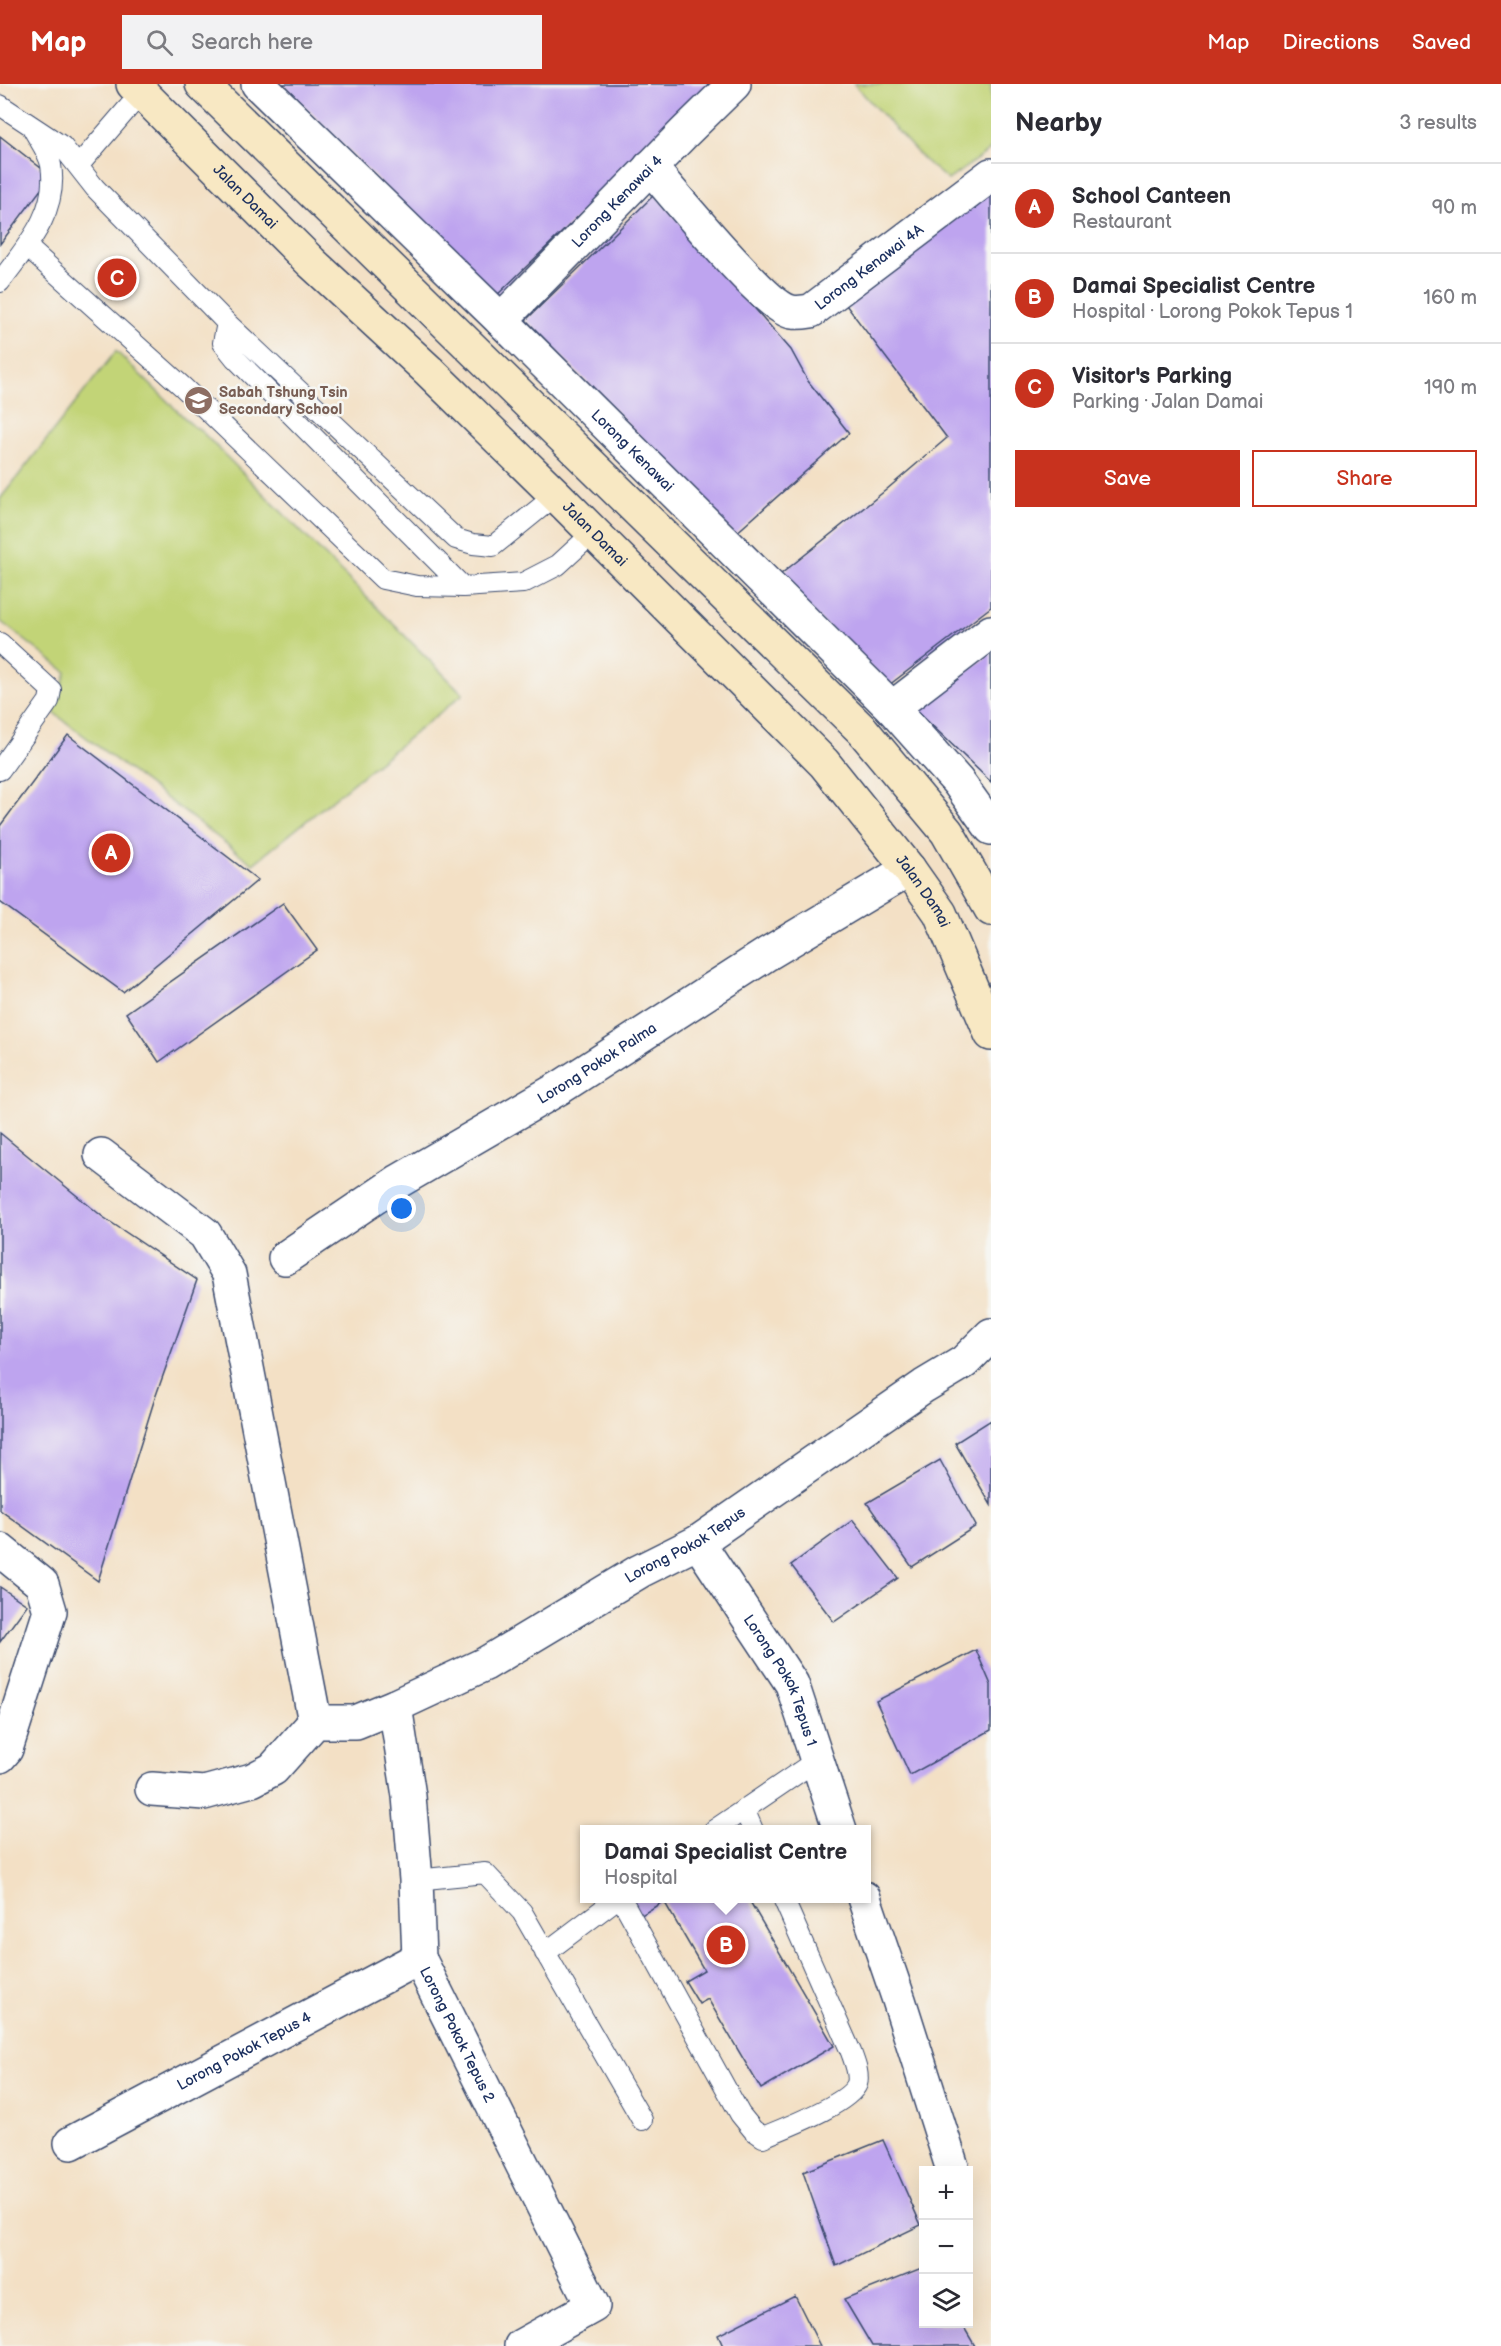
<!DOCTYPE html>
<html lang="en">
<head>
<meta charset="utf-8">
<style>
  body { margin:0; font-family:"Balsamiq Sans",sans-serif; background:#f2f2f3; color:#2b2b33 }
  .controls { position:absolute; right:18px; bottom:18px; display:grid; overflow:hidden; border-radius:0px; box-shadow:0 6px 24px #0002 }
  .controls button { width:54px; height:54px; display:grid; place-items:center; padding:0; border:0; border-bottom:2px solid #e1e1e2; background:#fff; color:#2b2b33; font:30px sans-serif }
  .you { position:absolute; left:402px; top:1125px; width:21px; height:21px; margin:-15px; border:4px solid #fff; border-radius:50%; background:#1a73e8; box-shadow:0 0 0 9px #1a73e833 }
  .badge { display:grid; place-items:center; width:39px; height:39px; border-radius:50%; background:#c8321e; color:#fff; font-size:20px; font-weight:700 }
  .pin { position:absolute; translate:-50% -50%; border:3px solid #fff; box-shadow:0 2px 6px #0006 }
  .popup { position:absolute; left:580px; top:1741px; width:291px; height:78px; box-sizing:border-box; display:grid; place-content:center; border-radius:0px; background:#fff; filter:drop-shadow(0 2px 4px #0005); font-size:20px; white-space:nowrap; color:#7c7c81 }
  .popup b { font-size:22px; color:#2b2b33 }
  .popup::after { content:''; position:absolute; left:50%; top:100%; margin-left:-12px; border:12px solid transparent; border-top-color:#fff }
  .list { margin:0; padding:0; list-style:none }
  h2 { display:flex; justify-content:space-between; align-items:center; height:78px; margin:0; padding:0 24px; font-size:26px }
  h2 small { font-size:20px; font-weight:400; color:#7c7c81 }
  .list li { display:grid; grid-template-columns:39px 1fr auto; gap:18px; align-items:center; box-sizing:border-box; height:90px; padding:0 24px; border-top:2px solid #e1e1e2 }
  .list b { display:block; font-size:22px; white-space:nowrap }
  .list p { margin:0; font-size:20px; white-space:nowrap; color:#7c7c81 }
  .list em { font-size:20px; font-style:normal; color:#7c7c81 }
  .actions { display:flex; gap:12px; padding:18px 24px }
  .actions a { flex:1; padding:14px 0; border:2px solid #c8321e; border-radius:0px; text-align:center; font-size:21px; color:#c8321e }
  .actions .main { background:#c8321e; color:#fff }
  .icon { flex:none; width:33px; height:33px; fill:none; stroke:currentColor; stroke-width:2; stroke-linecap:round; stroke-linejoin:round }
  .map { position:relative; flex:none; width:991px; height:2262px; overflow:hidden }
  header { display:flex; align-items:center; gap:36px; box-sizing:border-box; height:84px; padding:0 30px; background:#c8321e; color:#fff }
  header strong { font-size:28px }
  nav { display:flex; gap:33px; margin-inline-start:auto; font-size:21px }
  .search { width:420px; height:54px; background:#f2f2f3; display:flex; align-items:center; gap:15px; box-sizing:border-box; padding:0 21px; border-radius:0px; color:#7c7c81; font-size:22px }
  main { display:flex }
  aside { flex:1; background:#fff }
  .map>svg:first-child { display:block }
</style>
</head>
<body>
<header>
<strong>Map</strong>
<div class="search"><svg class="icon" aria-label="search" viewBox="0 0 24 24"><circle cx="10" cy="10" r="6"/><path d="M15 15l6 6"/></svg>Search here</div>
<nav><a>Map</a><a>Directions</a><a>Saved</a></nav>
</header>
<main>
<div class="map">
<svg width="991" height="2262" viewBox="0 0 991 2262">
  <rect width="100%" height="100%" fill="#f6f6f2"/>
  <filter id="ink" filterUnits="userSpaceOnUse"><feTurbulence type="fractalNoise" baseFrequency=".0167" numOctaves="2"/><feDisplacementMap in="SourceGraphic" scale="12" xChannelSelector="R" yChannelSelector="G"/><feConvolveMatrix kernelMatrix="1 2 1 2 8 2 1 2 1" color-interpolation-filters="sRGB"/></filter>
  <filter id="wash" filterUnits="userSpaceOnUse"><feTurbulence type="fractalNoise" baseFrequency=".008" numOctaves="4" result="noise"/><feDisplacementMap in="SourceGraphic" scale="24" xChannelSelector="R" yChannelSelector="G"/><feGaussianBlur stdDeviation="1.35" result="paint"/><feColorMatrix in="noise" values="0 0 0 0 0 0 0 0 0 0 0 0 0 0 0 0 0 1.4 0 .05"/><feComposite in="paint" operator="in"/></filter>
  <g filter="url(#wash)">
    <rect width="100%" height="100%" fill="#f3e0c5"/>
    <path fill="#c2d477" stroke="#6e826a" stroke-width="1.5" d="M854,0H991V65L948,96L923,75Z
      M116,267L194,343L198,344L463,610L253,780L54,629L66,588L0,537V415Z"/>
    <g id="blocks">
      <path fill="#bea4ef" d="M283,0H715L494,214Z
        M0,52L51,92L0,160Z
        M991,105V523L889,601L776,494L886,406L947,354L846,221Z
        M655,110L791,266L808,297L849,349L734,451L646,358L526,236Z
        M991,569V698L916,626Z
        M68,651L258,796L123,908L0,818V742Z
        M283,819L317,866L159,978L126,929Z
        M0,1049L103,1133L197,1196L154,1317L98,1497L0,1426Z
        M991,1336V1421L955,1359Z
        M940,1376L976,1442L912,1483L867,1419Z
        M853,1436L898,1494L834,1538L791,1481Z
        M0,1503L27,1521L0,1558Z
        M976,1566L991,1601V1646L910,1691L876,1617Z
        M630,1814H748L834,1962L761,2005L708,1915L699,1920L685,1897L704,1886L664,1817L640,1832Z
        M883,2056L921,2141L836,2182L803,2088Z
        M924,2183V2240H962L975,2262H872L844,2215Z
        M795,2212L820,2262H723L718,2251Z"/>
    </g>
  </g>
  <g filter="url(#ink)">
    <use href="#blocks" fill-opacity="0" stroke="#3b4a6d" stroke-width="1.5"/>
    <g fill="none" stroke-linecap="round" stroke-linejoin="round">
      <defs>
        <path id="service" d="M0,21L62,62L95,104L227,239L456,455L473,460L493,462L556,411
          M79,81L141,9
          M27,163L183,303L383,495L417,502L463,503L523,499L558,481L594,448
          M0,198C26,163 59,128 51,81C49,69 38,55 32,43
          M227,239L223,259L235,274L463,503
          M0,559L51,606L49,617L0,686
          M744,1725L753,1746
          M714,1746L817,1676
          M416,1796L485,1789L522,1828L642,2036
          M621,1814L740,2030L753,2046L763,2053C784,2044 849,2020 857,2000C860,1990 854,1977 851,1968L783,1814
          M545,1869L618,1814"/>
        <g id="minor">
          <path id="s1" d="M258,0L501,236L892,624L958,698L991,744"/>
          <path id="s2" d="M650,83C673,109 766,224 792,228C798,229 805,228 811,227L991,91"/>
          <path id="s3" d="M501,236L684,49L734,0"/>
          <path d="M892,624L991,548"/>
          <path d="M101,1071L205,1150L229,1190L315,1638"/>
          <path id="s4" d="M285,1174L399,1097L561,1003L767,870L909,785"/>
          <path id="s5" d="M698,1458L792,1600L840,1746"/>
          <path d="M0,1466L42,1500L50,1527L6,1665L0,1672"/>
          <path id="s6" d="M395,1622L409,1712L416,1796L419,1874L593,2222L521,2262"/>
          <path id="s7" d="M152,1705L204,1709L252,1696L273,1685L315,1638H356L395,1622L485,1580L640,1487L698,1458L924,1302L964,1278L991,1251"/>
          <path d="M864,1814L899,1916L953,2086"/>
          <path id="s8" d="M71,2059L419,1874"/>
        </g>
        <g id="secondary">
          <path id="s9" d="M133,0L311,178L429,287L556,411L824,679L909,785L940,829L991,950"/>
          <path d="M202,0L863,647L947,748L991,825"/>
        </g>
      </defs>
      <use href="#service" stroke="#3b4a6d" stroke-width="22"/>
      <use href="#minor" stroke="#3b4a6d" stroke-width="36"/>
      <use href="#secondary" stroke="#3b4a6d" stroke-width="36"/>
      <use href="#service" stroke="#fff" stroke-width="20"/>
      <use href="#minor" stroke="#fff" stroke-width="33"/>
      <use href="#secondary" stroke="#f8e8c3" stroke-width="33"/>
    </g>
  </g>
  <defs>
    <symbol id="school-disc" viewBox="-11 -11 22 22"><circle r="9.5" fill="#8d6e63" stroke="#f6f6f2"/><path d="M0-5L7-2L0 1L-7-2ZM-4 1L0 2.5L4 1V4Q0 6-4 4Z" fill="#fff"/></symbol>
  </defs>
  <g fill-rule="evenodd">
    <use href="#school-disc" x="182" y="300" width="33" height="33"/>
  </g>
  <g text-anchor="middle" stroke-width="5" stroke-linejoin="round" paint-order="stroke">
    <g font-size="15" fill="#1b2f5e" stroke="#f6f6f2">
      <text dy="5" stroke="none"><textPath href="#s9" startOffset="159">Jalan Damai</textPath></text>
      <text dy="5" stroke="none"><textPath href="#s3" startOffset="166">Lorong Kenawai 4</textPath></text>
      <text dy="5" stroke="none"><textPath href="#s2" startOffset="296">Lorong Kenawai 4A</textPath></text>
      <text dy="5" stroke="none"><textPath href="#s1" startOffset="524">Lorong Kenawai</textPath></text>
      <text dy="5" stroke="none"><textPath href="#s9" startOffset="645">Jalan Damai</textPath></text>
      <text dy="5" stroke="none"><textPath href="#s9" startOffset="1131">Jalan Damai</textPath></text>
      <text dy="5" stroke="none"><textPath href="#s4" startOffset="368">Lorong Pokok Palma</textPath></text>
      <text dy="5" stroke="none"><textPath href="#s7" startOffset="604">Lorong Pokok Tepus</textPath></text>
      <text dy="5" stroke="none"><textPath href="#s5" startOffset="162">Lorong Pokok Tepus 1</textPath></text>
      <text dy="5" stroke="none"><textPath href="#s6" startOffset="339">Lorong Pokok Tepus 2</textPath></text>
      <text dy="5" stroke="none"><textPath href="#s8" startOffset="196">Lorong Pokok Tepus 4</textPath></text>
    </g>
    <g font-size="15" font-weight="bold" fill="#785e54" stroke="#f6f6f2" text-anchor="start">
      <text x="219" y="313">Sabah Tshung Tsin<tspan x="219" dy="17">Secondary School</tspan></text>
    </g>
  </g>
</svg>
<div class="controls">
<button>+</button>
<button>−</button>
<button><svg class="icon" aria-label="layers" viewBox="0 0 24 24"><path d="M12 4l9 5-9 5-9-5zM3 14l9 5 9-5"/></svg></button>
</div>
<div class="you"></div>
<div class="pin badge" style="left:111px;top:769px">A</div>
<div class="pin badge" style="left:726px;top:1861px">B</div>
<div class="popup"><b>Damai Specialist Centre</b>Hospital</div>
<div class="pin badge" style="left:117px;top:194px">C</div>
</div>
<aside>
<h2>Nearby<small>3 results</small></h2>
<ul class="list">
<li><span class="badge">A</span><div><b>School Canteen</b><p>Restaurant</p></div><em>90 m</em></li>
<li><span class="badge">B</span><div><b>Damai Specialist Centre</b><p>Hospital · Lorong Pokok Tepus 1</p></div><em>160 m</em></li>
<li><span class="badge">C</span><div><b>Visitor's Parking</b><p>Parking · Jalan Damai</p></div><em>190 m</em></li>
</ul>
<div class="actions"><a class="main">Save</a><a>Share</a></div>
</aside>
</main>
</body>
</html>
